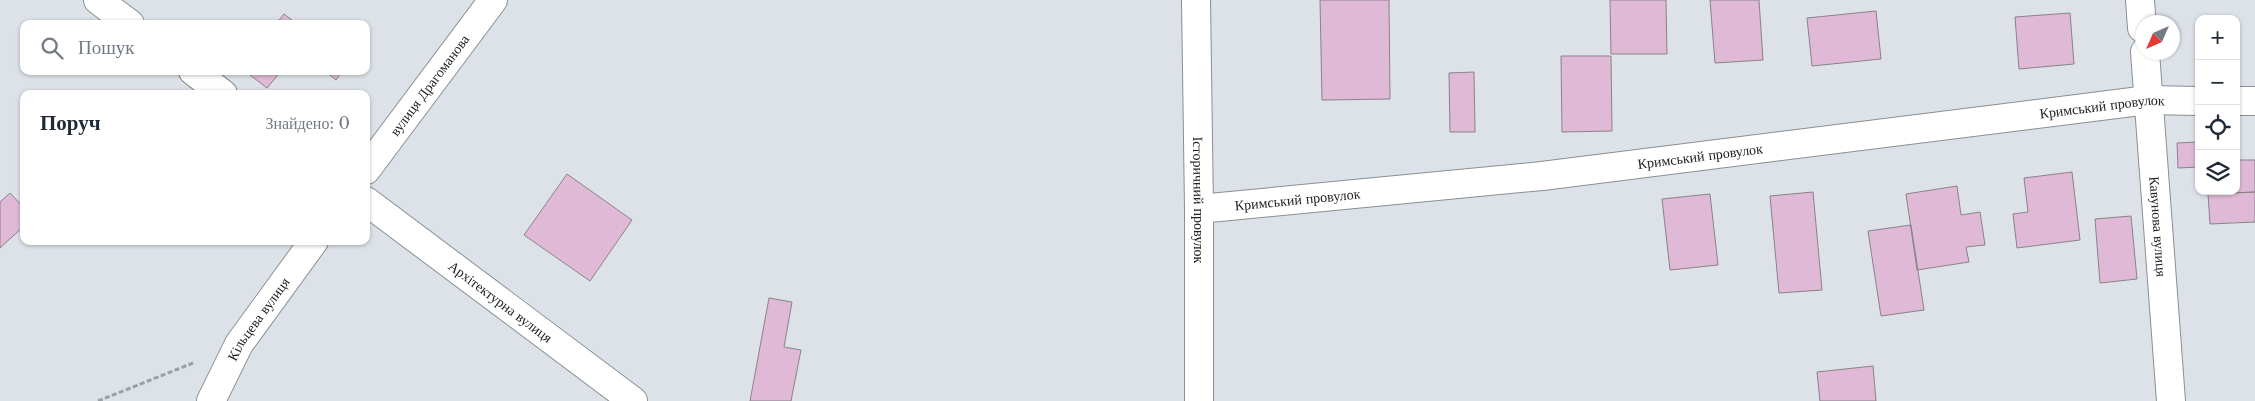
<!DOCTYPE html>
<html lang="uk">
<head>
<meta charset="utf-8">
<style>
  body { margin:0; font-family:"Libre Baskerville",serif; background:#f2f2f3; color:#1f2937 }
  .controls { position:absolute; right:15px; top:15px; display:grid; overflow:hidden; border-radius:10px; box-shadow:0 1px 4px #0004 }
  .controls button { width:45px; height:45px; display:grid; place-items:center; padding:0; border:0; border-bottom:1px solid #e0e1e3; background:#fff; color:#1f2937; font:25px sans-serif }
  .compass { position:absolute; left:2135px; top:15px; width:45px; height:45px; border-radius:50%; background:#fff; box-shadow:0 1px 4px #0004; rotate:225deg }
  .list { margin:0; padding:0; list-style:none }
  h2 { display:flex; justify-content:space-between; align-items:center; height:65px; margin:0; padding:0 20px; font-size:21px }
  h2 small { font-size:16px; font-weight:400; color:#747a83 }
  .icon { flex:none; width:28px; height:28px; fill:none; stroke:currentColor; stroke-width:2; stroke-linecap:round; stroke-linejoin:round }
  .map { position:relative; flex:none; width:2255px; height:401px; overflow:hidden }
  .search { position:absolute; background:#fff; box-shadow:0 1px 4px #0004; left:20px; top:20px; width:350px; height:55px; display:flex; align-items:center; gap:12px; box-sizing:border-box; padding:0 18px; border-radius:10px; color:#747a83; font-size:19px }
  .panel { position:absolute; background:#fff; box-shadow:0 1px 4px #0004; left:20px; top:90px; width:350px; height:155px; border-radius:10px }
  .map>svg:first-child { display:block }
</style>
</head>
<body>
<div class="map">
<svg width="2255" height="401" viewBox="0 0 2255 401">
  <rect width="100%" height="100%" fill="#dce2e8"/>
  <path fill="#e0b9d6" stroke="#898388" d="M1320,0H1389L1390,99L1322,100Z
    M1610,0H1666L1667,54H1611Z
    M1710,0H1759L1763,60L1715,63Z
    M1876,11L1881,59L1812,66L1807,18Z
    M2070,13L2074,64L2019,69L2015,17Z
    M284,14L297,24H276Z
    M1561,56H1611L1612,131L1562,132Z
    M254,71H281L267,88L250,75Z
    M325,71H342L336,80Z
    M1474,72L1475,132H1450L1449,73Z
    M2199,142V167L2178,168L2177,143Z
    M2236,160H2255V192L2208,194V191H2236Z
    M2072,172L2080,240L2017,248L2013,214L2028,212L2024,178Z
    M567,174L632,220L590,281L524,235Z
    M1957,186L1961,215L1980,212L1985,245L1966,247L1969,262L1917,270L1906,194Z
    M1813,192L1822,290L1779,293L1770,196Z
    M2255,192V222L2210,224L2208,194Z
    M10,193L24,208V226L0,248V202Z
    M1710,194L1718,265L1670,270L1662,199Z
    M2131,216L2137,279L2100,283L2095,219Z
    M1911,225L1924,310L1881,316L1868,231Z
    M769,298L792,302L784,347L801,350L791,401H750Z
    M1873,366L1876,401H1820L1817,372Z"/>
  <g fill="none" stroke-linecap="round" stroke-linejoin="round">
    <defs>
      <g id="minor">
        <path d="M98,0L130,24"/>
        <path id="s1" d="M1196,0L1199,209V401"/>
        <path d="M2140,0L2142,28"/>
        <path id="s2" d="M2145,52L2171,401"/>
        <path d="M193,71L223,94"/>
        <path d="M2236,101H2255"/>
        <path id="s3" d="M366,170L493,0"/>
        <path id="s4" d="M366,201L633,401"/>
        <path id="s5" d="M1199,209L1542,176L2148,100L2199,101"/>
        <path id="s6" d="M211,401L239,344L314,241"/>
      </g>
    </defs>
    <use href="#minor" stroke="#898f94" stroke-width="30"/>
    <path stroke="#9ba0a5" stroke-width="3" stroke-dasharray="5 2.5" stroke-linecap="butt" d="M98,401L193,363"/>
    <use href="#minor" stroke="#fff" stroke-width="28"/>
  </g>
  <g text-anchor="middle" stroke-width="4.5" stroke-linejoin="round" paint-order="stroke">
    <g font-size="14" fill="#202325" stroke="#eaf0f6">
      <text dy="5" stroke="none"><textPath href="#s3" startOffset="106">вулиця Драгоманова</textPath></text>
      <text dy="5" stroke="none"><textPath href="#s5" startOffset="909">Кримський провулок</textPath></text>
      <text dy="5" stroke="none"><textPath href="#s5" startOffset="504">Кримський провулок</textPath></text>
      <text dy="5" stroke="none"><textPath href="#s5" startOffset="99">Кримський провулок</textPath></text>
      <text dy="5" stroke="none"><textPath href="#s1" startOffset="200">Історичний провулок</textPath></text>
      <text dy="5" stroke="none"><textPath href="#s2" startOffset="175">Кавунова вулиця</textPath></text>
      <text dy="5" stroke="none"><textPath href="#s4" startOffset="168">Архітектурна вулиця</textPath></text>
      <text dy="5" stroke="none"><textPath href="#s6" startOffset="95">Кільцева вулиця</textPath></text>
    </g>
  </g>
</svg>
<div class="controls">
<button>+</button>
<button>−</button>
<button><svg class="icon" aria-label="locate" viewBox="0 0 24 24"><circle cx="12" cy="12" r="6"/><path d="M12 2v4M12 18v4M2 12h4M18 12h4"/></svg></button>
<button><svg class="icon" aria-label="layers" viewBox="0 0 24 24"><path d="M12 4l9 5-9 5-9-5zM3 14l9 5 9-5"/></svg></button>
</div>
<svg class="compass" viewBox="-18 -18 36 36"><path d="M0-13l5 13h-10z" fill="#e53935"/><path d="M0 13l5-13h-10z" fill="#747a83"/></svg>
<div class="search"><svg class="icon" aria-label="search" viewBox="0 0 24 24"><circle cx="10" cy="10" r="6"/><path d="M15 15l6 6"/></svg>Пошук</div>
<section class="panel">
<h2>Поруч<small>Знайдено: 0</small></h2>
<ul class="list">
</ul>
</section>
</div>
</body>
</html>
